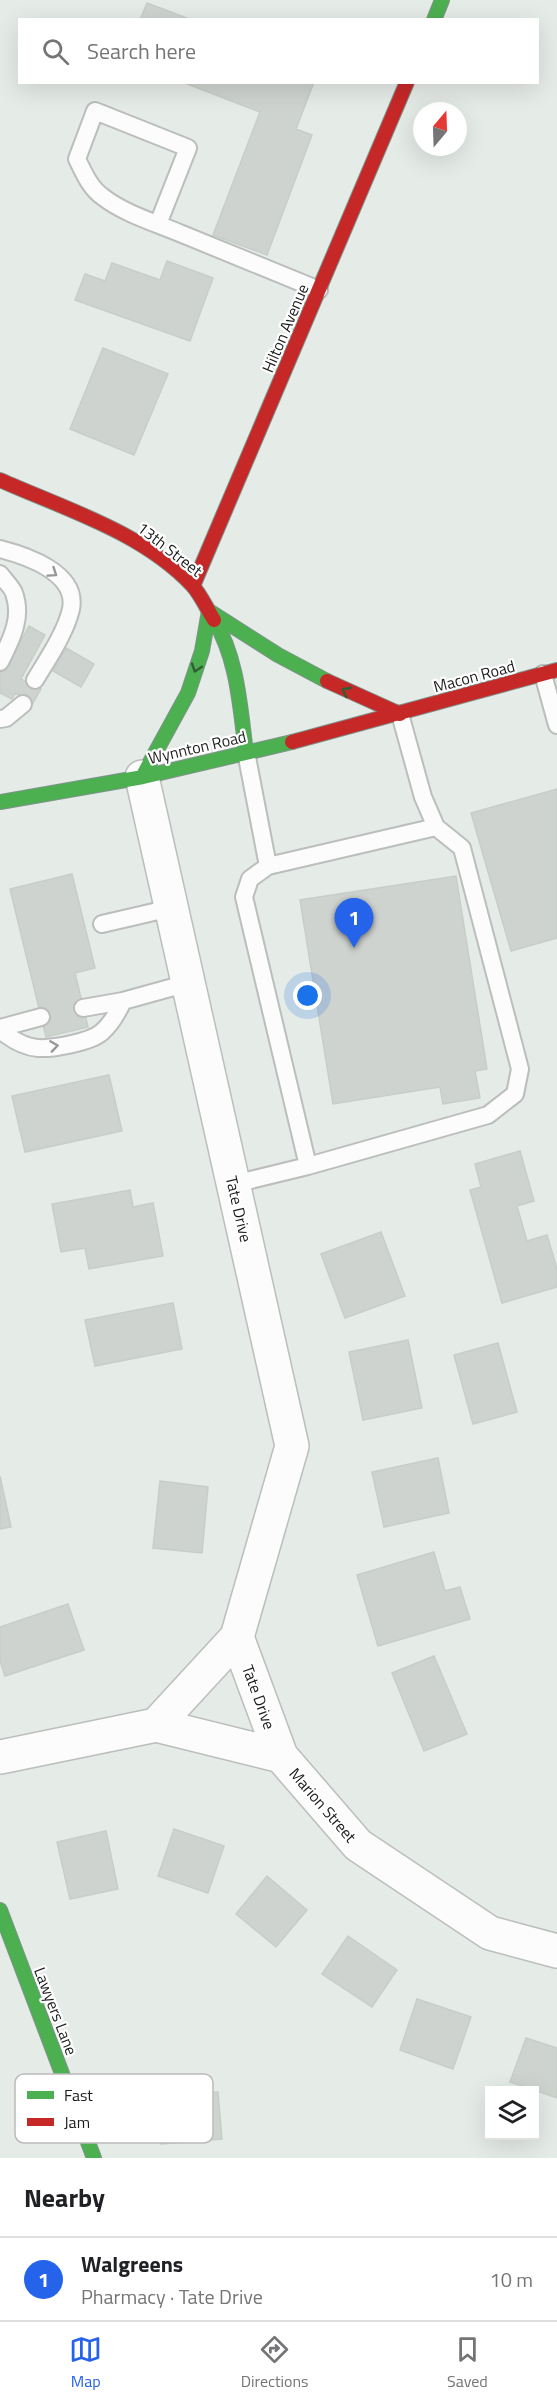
<!DOCTYPE html>
<html lang="en">
<head>
<meta charset="utf-8">
<style>
  body { margin:0; font-family:"Titillium Web",sans-serif; background:#f6f6f6; color:#202124 }
  .controls { position:absolute; right:18px; bottom:18px; display:grid; overflow:hidden; border-radius:0px; box-shadow:0 6px 24px #0002 }
  .controls button { width:54px; height:54px; display:grid; place-items:center; padding:0; border:0; border-bottom:2px solid #e0e0e0; background:#fff; color:#202124; font:30px sans-serif }
  .compass { position:absolute; left:413px; top:102px; width:54px; height:54px; border-radius:50%; background:#fff; box-shadow:0 6px 24px #0002; rotate:19deg }
  .you { position:absolute; left:308px; top:996px; width:21px; height:21px; margin:-15px; border:4px solid #fff; border-radius:50%; background:#1a73e8; box-shadow:0 0 0 9px #1a73e833 }
  .badge { display:grid; place-items:center; width:39px; height:39px; border-radius:50%; background:#2563eb; color:#fff; font-size:20px; font-weight:700 }
  .pin { position:absolute; translate:-50% -50px; filter:drop-shadow(0 2px 3px #0008) }
  .pin::after { content:''; position:absolute; top:32px; width:21px; height:18px; background:inherit; clip-path:polygon(0 0,100% 0,50% 100%) }
  .list { margin:0; padding:0; list-style:none }
  h2 { display:flex; justify-content:space-between; align-items:center; height:78px; margin:0; padding:0 24px; font-size:26px }
  h2 small { font-size:20px; font-weight:400; color:#757577 }
  .list li { display:grid; grid-template-columns:39px 1fr auto; gap:18px; align-items:center; box-sizing:border-box; height:84px; padding:0 24px; border-top:2px solid #e0e0e0 }
  .list b { display:block; font-size:22px; white-space:nowrap }
  .list p { margin:0; font-size:20px; white-space:nowrap; color:#757577 }
  .list em { font-size:20px; font-style:normal; color:#757577 }
  .icon { flex:none; width:33px; height:33px; fill:none; stroke:currentColor; stroke-width:2; stroke-linecap:round; stroke-linejoin:round }
  .map { position:relative; flex:none; width:557px; height:2158px; overflow:hidden }
  .search { position:absolute; background:#fff; box-shadow:0 6px 24px #0002; left:18px; right:18px; top:18px; height:66px; display:flex; align-items:center; gap:15px; box-sizing:border-box; padding:0 21px; border-radius:0px; color:#757577; font-size:22px }
  .sheet { height:162px; background:#fff }
  nav { display:flex; justify-content:space-around; align-items:center; box-sizing:border-box; height:84px; border-top:2px solid #e0e0e0; background:#fff; font-size:16px; color:#757577 }
  nav a { display:grid; justify-items:center; gap:3px }
  nav .on { color:#2563eb }
  .map>svg:first-child { display:block }
</style>
</head>
<body>
<div class="map">
<svg width="557" height="2158" viewBox="0 0 557 2158">
  <rect width="100%" height="100%" fill="#e5ebe7"/>
  <path fill="#cfd3cf" stroke="#c7cec8" stroke-width="1.5" d="M147,3L192,20H140Z
    M182,82H314L296,129L312,135L267,255L213,235L260,112Z
    M167,261L213,278L190,341L75,300L85,274L105,281L112,263L160,280Z
    M103,348L168,374L134,455L70,429Z
    M29,626L45,635L21,679L41,689L33,703L15,693L12,699L0,693V666L6,669Z
    M66,648L94,664L81,687L53,671Z
    M557,789V938L511,951L471,813Z
    M72,874L95,968L75,973L88,1027L46,1037L10,889Z
    M456,876L487,1069L475,1071L480,1098L443,1104L440,1087L333,1104L300,900Z
    M109,1075L122,1131L25,1152L12,1096Z
    M520,1151L534,1201L517,1206L527,1241L547,1235L557,1269V1287L502,1303L470,1190L481,1187L475,1164Z
    M130,1190L133,1207L153,1203L163,1256L89,1269L85,1248L61,1252L52,1204Z
    M381,1232L405,1296L345,1318L321,1254Z
    M173,1303L182,1349L95,1366L85,1320Z
    M408,1340L422,1408L363,1420L349,1352Z
    M498,1343L517,1412L473,1424L454,1355Z
    M438,1458L449,1513L384,1527L372,1472Z
    M0,1476L11,1527L0,1529Z
    M160,1481L208,1487L202,1553L153,1548Z
    M434,1552L445,1591L460,1587L470,1619L378,1646L357,1575Z
    M68,1604L84,1650L5,1676L0,1661V1627Z
    M434,1656L467,1734L424,1751L392,1673Z
    M174,1829L224,1846L208,1893L158,1876Z
    M106,1831L118,1889L70,1899L57,1842Z
    M267,1876L307,1910L276,1947L236,1914Z
    M348,1936L397,1970L372,2007L322,1974Z
    M417,1999L471,2017L453,2069L400,2050Z
    M526,2038L557,2048V2098L510,2082Z
    M218,2092L222,2139L161,2144L158,2096Z"/>
  <g fill="none" stroke-linecap="round" stroke-linejoin="round">
    <defs>
      <path id="lane" d="M158,224L188,148L95,111L77,159C84,173 90,188 103,197C125,214 156,223 182,234C228,253 273,271 319,290
        M0,549C27,556 78,573 71,609C66,632 47,660 35,680
        M0,574C4,580 12,587 14,593C23,618 11,640 0,662
        M543,674L557,725
        M0,719L6,718L23,704
        M246,752L268,866L250,879L244,897L308,1166
        M268,866L436,827
        M102,924L171,908
        M83,1008L123,1001
        M0,1028L41,1017
        M0,1030C11,1039 24,1047 38,1048C53,1049 91,1042 102,1032C111,1024 118,1012 123,1001L188,983
        M234,1184L308,1166L488,1115L515,1094L520,1069L462,848L436,827L423,797L400,714"/>
      <path id="street" d="M142,777L292,1446L237,1637L156,1725
        M237,1637L281,1756
        M0,1757L156,1725L281,1756L358,1845L490,1933L557,1951"/>
      <path id="fast" d="M434,20L442,0
        M214,620C238,659 240,708 246,752
        M142,777L188,693L202,651L209,611L278,655L327,681
        M0,802L143,777L292,742
        M0,1910L94,2158"/>
      <path id="jam" d="M0,480C65,509 142,532 192,585C201,595 207,609 214,620
        M193,586L407,82
        M327,681L400,714
        M292,742L557,670"/>
    </defs>
    <use href="#lane" stroke="#bbbebc" stroke-width="20"/>
    <use href="#street" stroke="#bbbebc" stroke-width="36"/>
    <use href="#fast" stroke="#7f938c" stroke-width="16"/>
    <use href="#jam" stroke="#7f938c" stroke-width="16"/>
    <use href="#lane" stroke="#fbfcfb" stroke-width="16"/>
    <use href="#street" stroke="#fbfcfb" stroke-width="33"/>
    <use href="#fast" stroke="#4caf50" stroke-width="14"/>
    <use href="#jam" stroke="#c62828" stroke-width="14"/>
  </g>
  <defs><path id="oneway-chevron" d="M-2-3.5L2.5 0L-2 3.5" fill="none" stroke-width="1.6" stroke-linecap="round" stroke-linejoin="round" transform="scale(1.5)"/></defs>
  <g stroke="#979797">
    <use href="#oneway-chevron" transform="translate(53 573) rotate(34)"/>
    <use href="#oneway-chevron" transform="translate(54 1046) rotate(-8)"/>
  </g>
  <g stroke="#325e33">
    <use href="#oneway-chevron" transform="translate(196 668) rotate(108)"/>
    <use href="#oneway-chevron" transform="translate(346 691) rotate(-152)"/>
  </g>
  <g text-anchor="middle" stroke-width="4.5" stroke-linejoin="round" paint-order="stroke">
    <g font-size="16" fill="#1c1c1c" stroke="#fff">
      <text transform="translate(285 328) rotate(-67)" y="6">Hilton Avenue</text>
      <text transform="translate(170 549) rotate(38)" y="6">13th Street</text>
      <text transform="translate(474 676) rotate(-15)" y="6">Macon Road</text>
      <text transform="translate(197 747) rotate(-13)" y="6">Wynnton Road</text>
      <text transform="translate(239 1209) rotate(77)" y="6">Tate Drive</text>
      <text transform="translate(259 1697) rotate(70)" y="6">Tate Drive</text>
      <text transform="translate(323 1805) rotate(49)" y="6">Marion Street</text>
      <text transform="translate(56 2011) rotate(69)" y="6">Lawyers Lane</text>
    </g>
  </g>
  <rect x="15" y="2074" width="198" height="69" rx="9" fill="#fff" stroke="#bbb" stroke-width="1.5"/>
  <rect x="27" y="2091" width="27" height="8" fill="#4caf50"/>
  <rect x="27" y="2118" width="27" height="8" fill="#c62828"/>
  <g font-size="16" fill="#1c1c1c">
    <text x="64" y="2101">Fast</text>
    <text x="64" y="2128">Jam</text>
  </g>
</svg>
<div class="controls">
<button><svg class="icon" aria-label="layers" viewBox="0 0 24 24"><path d="M12 4l9 5-9 5-9-5zM3 14l9 5 9-5"/></svg></button>
</div>
<svg class="compass" viewBox="-18 -18 36 36"><path d="M0-13l5 13h-10z" fill="#e53935"/><path d="M0 13l5-13h-10z" fill="#757577"/></svg>
<div class="you"></div>
<div class="pin badge" style="left:354px;top:948px">1</div>
<div class="search"><svg class="icon" aria-label="search" viewBox="0 0 24 24"><circle cx="10" cy="10" r="6"/><path d="M15 15l6 6"/></svg>Search here</div>
</div>
<section class="sheet">
<h2>Nearby<small></small></h2>
<ul class="list">
<li><span class="badge">1</span><div><b>Walgreens</b><p>Pharmacy · Tate Drive</p></div><em>10 m</em></li>
</ul>
</section>
<nav>
<a class="on"><svg class="icon" aria-label="map" viewBox="0 0 24 24"><path d="M3 6l6-2 6 2 6-2v14l-6 2-6-2-6 2zM9 4v14M15 6v14"/></svg>Map</a>
<a><svg class="icon" aria-label="directions" viewBox="0 0 24 24"><path d="M12 3l9 9-9 9-9-9zM9 14v-3h6M13 9l2 2-2 2"/></svg>Directions</a>
<a><svg class="icon" aria-label="saved" viewBox="0 0 24 24"><path d="M7 4h10v16l-5-4-5 4z"/></svg>Saved</a>
</nav>
</body>
</html>
